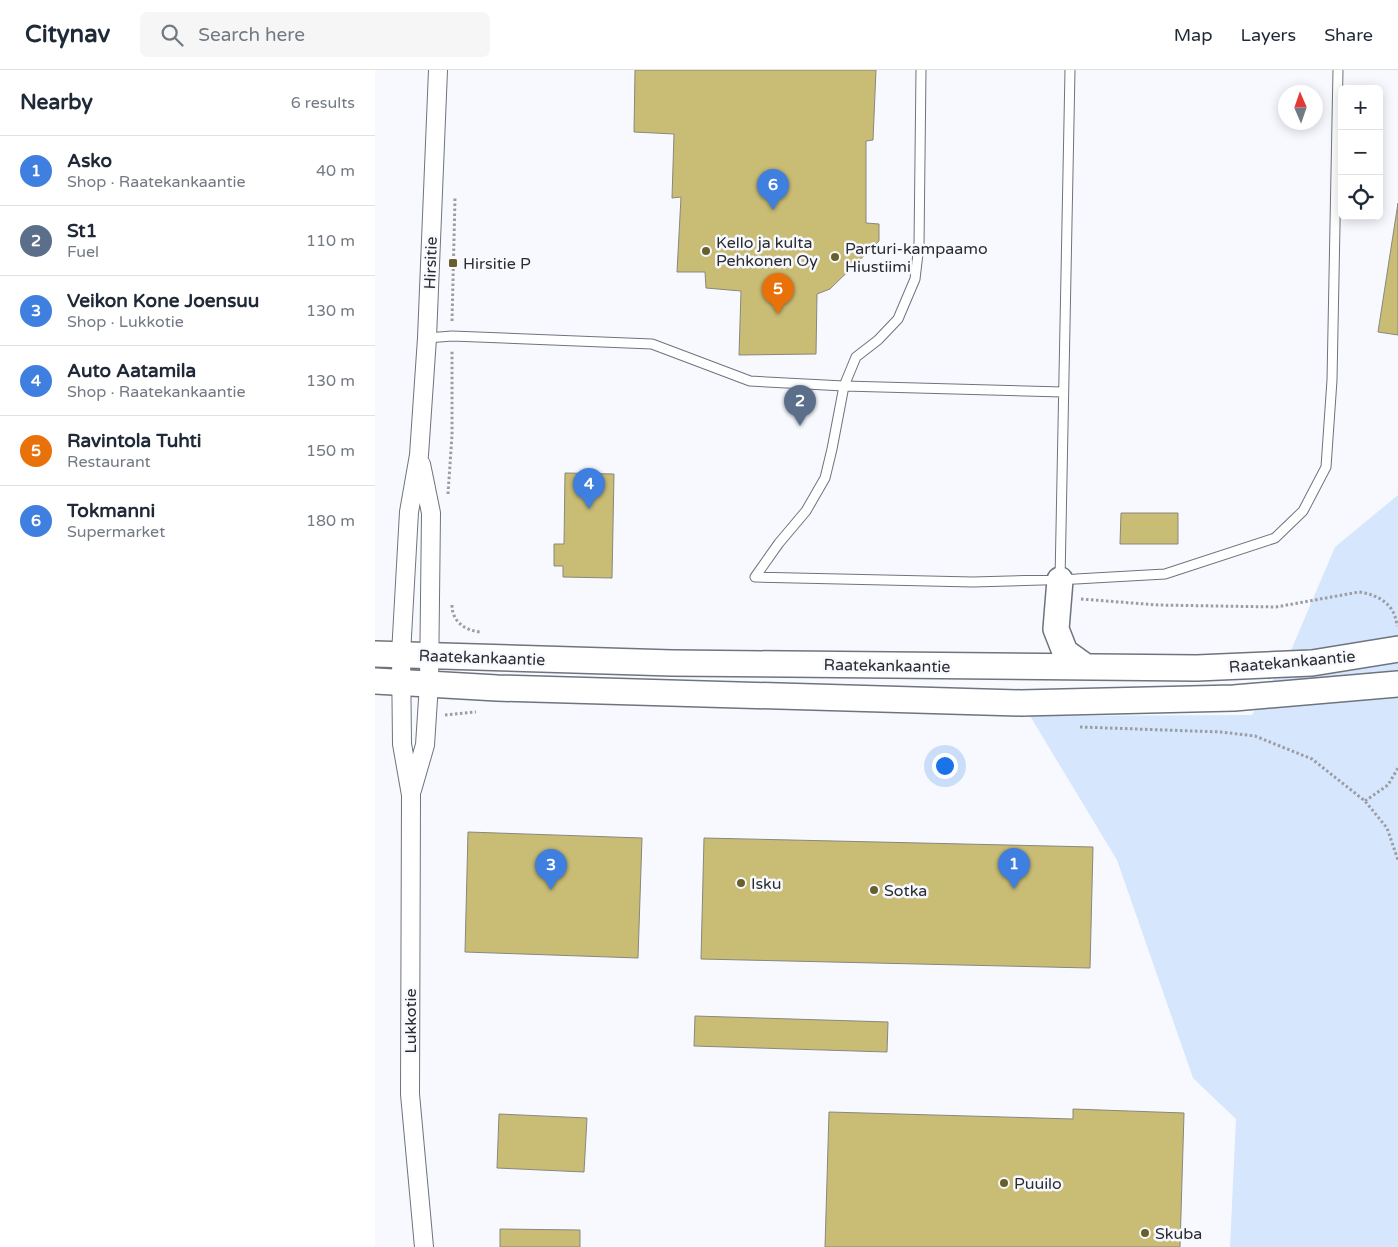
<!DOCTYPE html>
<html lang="en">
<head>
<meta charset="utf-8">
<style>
  body { margin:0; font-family:"Varela Round",sans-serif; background:#f6f6f7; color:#1f2937 }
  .controls { position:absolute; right:15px; top:15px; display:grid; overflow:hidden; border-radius:8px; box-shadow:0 2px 12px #0003 }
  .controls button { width:45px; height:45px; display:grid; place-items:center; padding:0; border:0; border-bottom:1px solid #e0e1e3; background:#fff; color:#1f2937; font:25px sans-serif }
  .compass { position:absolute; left:903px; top:15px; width:45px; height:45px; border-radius:50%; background:#fff; box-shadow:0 2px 12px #0003; rotate:358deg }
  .you { position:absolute; left:569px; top:695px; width:18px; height:18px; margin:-12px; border:4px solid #fff; border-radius:50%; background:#1a73e8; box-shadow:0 0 0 8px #1a73e833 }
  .badge { display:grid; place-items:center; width:32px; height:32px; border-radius:50%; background:#685f2c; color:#fff; font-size:16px; font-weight:700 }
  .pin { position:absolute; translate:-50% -41px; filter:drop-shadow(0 1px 2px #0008) }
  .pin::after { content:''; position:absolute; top:26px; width:18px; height:15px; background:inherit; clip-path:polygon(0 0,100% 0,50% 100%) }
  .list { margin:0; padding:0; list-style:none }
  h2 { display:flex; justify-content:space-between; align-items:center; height:65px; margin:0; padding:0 20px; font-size:21px }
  h2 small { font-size:16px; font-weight:400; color:#747a83 }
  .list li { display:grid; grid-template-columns:32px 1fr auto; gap:15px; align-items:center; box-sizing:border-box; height:70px; padding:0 20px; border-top:1px solid #e0e1e3 }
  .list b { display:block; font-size:19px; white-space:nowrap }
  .list p { margin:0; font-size:16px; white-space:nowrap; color:#747a83 }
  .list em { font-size:16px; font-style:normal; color:#747a83 }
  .icon { flex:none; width:28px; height:28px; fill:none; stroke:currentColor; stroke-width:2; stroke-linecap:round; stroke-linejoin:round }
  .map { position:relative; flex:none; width:1023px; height:1177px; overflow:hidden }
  header { display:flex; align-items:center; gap:30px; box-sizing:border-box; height:70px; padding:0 25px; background:#fff; border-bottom:1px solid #e0e1e3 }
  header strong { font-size:24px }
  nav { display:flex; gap:28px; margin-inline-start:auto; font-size:18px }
  .search { width:350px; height:45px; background:#f6f6f7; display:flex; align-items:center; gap:12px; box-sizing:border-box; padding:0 18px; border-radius:8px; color:#747a83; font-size:19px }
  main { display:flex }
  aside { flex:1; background:#fff }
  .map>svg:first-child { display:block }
</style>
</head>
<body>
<header>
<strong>Citynav</strong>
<div class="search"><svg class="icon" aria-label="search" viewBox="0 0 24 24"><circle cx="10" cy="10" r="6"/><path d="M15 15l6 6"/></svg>Search here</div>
<nav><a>Map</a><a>Layers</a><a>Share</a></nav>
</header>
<main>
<aside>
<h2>Nearby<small>6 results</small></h2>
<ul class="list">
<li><span class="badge" style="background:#3f7fe0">1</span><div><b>Asko</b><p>Shop · Raatekankaantie</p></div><em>40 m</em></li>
<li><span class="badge" style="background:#5c6f8a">2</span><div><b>St1</b><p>Fuel</p></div><em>110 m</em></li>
<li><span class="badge" style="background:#3f7fe0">3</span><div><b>Veikon Kone Joensuu</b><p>Shop · Lukkotie</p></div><em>130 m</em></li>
<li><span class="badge" style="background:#3f7fe0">4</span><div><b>Auto Aatamila</b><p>Shop · Raatekankaantie</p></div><em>130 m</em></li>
<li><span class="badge" style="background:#e8710a">5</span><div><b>Ravintola Tuhti</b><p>Restaurant</p></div><em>150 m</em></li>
<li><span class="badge" style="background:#3f7fe0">6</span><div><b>Tokmanni</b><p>Supermarket</p></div><em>180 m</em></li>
</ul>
</aside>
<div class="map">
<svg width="1023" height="1177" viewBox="0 0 1023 1177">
  <rect width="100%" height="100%" fill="#f7f9fe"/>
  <path fill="#d6e6fd" d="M1023,425V1177H855L861,1049L818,1008L742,790L655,646L877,645L917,578L960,477Z"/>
  <path fill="#c9bc75" stroke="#89877d" d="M260,0H501L498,70L491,71V153L504,154V171L455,219L442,224L441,284L364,285L366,221L331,218L330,202H302L306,127L297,128L299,64L259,62Z
    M1023,133V265L1003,262Z
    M190,403L239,404L237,508L188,507V496H179V474H189Z
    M746,443H803V474H745Z
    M93,762L267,768L263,888L90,882Z
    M329,768L718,777L715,898L326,889Z
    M320,946L513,952L512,982L319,976Z
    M698,1039L809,1043L805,1177H450L454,1042L698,1049Z
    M124,1044L212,1048L209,1102L122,1098Z
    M125,1159L205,1160V1177H125Z"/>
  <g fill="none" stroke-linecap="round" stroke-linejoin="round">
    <defs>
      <path id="lane" d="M52,268L77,266L277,274L375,311L469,316L688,322
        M380,507L598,512L701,509L790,504L900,468L928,441L951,397L957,310L963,0
        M380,507L404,473L431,441L450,408L457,379L469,316L481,287L503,270L523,249L540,209L544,175L546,0
        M685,510L695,0"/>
      <path id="street" d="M37,720L50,675L54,614L56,443L46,394
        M49,1177L35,1024L36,725L27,674L26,584L34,442L44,385L52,268L63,0"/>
      <path id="secondary" d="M685,510L681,559L690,582L711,597
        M0,584L297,593L822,598L937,593L1023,579
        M0,611L122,618L646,633L859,628L1023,614"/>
    </defs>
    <use href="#lane" stroke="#6e747d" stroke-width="11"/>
    <use href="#street" stroke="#6e747d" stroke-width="20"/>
    <use href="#secondary" stroke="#6e747d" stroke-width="28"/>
    <path stroke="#9b9da2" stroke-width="3" stroke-dasharray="2.5 2.5" stroke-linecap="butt" d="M77,251L80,128
      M73,424L77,365V280
      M706,529L783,535L901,537L984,522C1004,525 1020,534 1022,556
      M77,535C77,551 89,560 105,562
      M70,645L101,642
      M705,657L846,662L880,666L937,689L990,731L1012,758L1023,790
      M990,731L1013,715L1023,698"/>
    <use href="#lane" stroke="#fff" stroke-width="9"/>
    <use href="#street" stroke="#fff" stroke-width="18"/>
    <use href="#secondary" stroke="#fff" stroke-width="25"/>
  </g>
  <g fill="#685f2c" stroke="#f7f9fe" stroke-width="2">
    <circle cx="331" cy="181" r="5"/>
    <circle cx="460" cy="187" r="5"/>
    <rect x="73" y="188" width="10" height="10" rx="2.5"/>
    <circle cx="366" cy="813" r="5"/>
    <circle cx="499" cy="820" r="5"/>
    <circle cx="629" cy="1113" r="5"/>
    <circle cx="770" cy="1163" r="5"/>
  </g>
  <g text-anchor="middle" stroke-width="5" stroke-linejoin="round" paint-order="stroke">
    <g font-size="16" fill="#2b2d31" stroke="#f7f9fe" text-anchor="start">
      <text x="341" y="178">Kello ja kulta<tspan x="341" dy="18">Pehkonen Oy</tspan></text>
      <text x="470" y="184">Parturi-kampaamo<tspan x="470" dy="18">Hiustiimi</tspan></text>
      <text x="88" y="199">Hirsitie P</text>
      <text x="376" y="819">Isku</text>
      <text x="509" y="826">Sotka</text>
      <text x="639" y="1119">Puuilo</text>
      <text x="780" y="1169">Skuba</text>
    </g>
    <g font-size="16" fill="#2b2d31" stroke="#f7f9fe">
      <text transform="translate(55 193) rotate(-88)" y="6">Hirsitie</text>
      <text transform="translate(107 587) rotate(2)" y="6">Raatekankaantie</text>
      <text transform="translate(917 591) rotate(-5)" y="6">Raatekankaantie</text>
      <text transform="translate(512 595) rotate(1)" y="6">Raatekankaantie</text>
      <text transform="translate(35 951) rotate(-90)" y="6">Lukkotie</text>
    </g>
  </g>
</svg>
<div class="controls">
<button>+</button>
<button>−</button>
<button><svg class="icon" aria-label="locate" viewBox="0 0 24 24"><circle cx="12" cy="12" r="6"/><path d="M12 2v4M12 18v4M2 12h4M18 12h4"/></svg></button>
</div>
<svg class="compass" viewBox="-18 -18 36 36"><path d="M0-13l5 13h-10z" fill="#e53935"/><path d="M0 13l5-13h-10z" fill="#747a83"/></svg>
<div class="you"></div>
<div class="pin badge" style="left:639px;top:819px;background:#3f7fe0">1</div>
<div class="pin badge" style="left:425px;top:356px;background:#5c6f8a">2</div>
<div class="pin badge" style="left:176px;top:820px;background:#3f7fe0">3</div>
<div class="pin badge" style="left:214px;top:439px;background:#3f7fe0">4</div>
<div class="pin badge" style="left:403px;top:244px;background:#e8710a">5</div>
<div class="pin badge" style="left:398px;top:140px;background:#3f7fe0">6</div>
</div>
</main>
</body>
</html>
